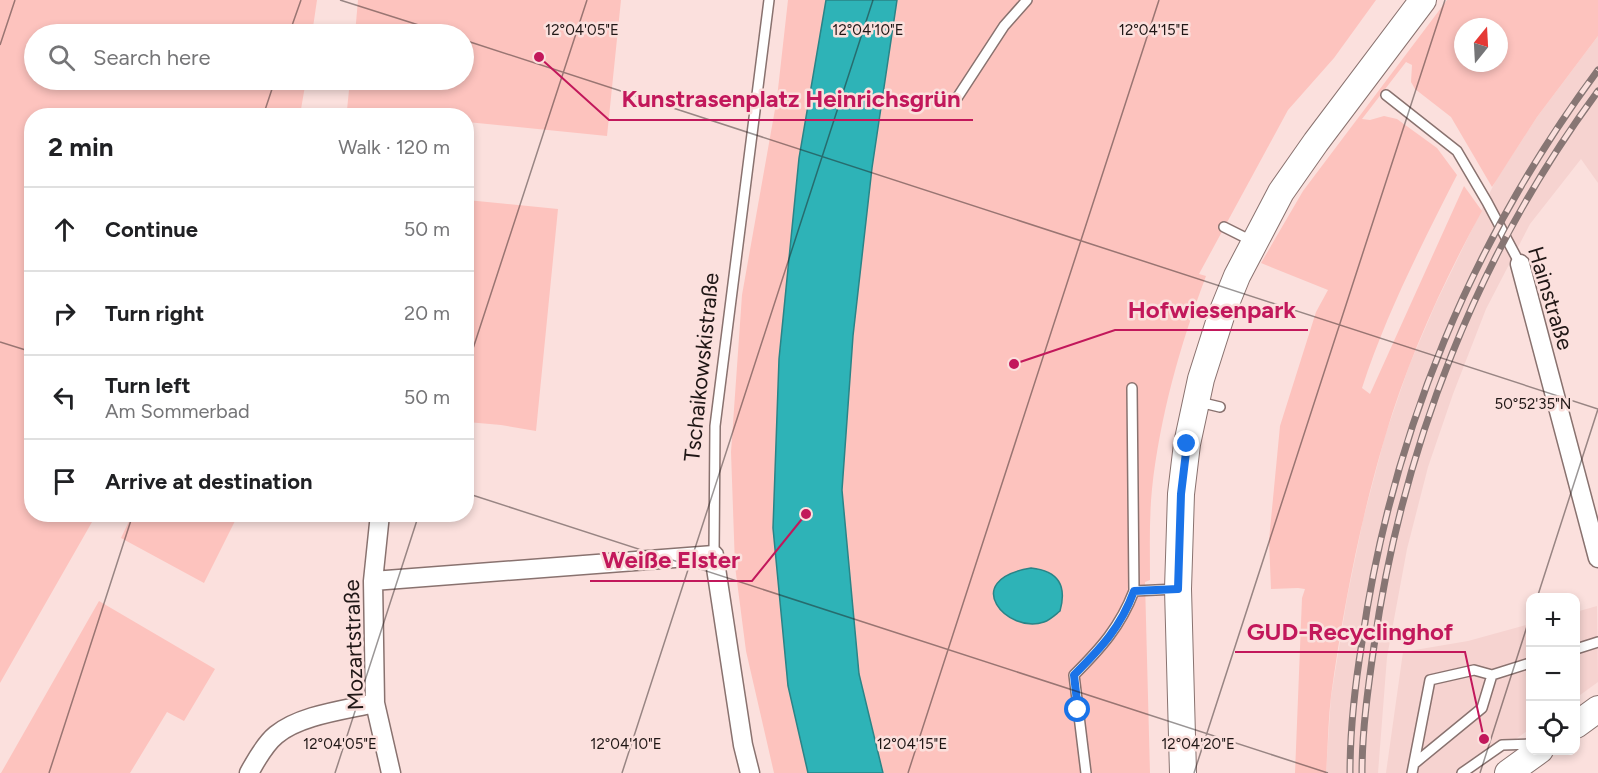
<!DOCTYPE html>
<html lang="en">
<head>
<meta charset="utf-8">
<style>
  body { margin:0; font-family:Figtree,sans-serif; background:#f6f6f6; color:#202124 }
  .controls { position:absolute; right:18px; bottom:18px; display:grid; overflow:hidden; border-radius:12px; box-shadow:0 3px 9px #0003 }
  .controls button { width:54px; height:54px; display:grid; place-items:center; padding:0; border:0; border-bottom:2px solid #e0e0e0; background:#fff; color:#202124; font:30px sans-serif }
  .compass { position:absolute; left:1454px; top:18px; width:54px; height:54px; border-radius:50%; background:#fff; box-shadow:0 3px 9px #0003; rotate:18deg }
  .stop { position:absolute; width:18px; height:18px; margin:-14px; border:4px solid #1a73e8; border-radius:50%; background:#fff }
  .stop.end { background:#1a73e8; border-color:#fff; box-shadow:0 2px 6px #0008 }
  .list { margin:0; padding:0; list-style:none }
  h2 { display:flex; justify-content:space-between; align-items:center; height:78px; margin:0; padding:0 24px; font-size:26px }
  h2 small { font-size:20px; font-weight:400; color:#757577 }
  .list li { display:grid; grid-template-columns:39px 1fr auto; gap:18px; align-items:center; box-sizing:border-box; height:84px; padding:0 24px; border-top:2px solid #e0e0e0 }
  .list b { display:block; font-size:22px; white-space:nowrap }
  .list p { margin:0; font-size:20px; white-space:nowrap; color:#757577 }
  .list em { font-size:20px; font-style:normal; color:#757577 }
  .icon { flex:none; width:33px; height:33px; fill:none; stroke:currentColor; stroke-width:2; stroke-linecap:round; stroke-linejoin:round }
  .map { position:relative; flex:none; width:1598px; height:773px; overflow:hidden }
  .search { position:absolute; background:#fff; box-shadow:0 3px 9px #0003; left:24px; top:24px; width:450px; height:66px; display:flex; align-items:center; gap:15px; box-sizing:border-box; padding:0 21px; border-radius:33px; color:#757577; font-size:22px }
  .panel { position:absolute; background:#fff; box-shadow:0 3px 9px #0003; left:24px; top:108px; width:450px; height:414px; border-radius:24px }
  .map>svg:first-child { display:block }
</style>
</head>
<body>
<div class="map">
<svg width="1598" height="773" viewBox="0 0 1598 773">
  <rect width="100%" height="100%" fill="#fbe0dd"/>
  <path fill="#f6d3d0" d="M1598,36V183L1581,159L1530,224L1486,309L1453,394L1428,467L1407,549L1387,657L1378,773H1326L1331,697L1347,598L1363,520L1385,436L1409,366L1436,303L1496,180L1537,117Z
    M1597,606L1598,682L1576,698V612Z
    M1530,624V729L1468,773H1386L1403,652L1468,641Z"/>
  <path fill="#fdc3be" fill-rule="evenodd" d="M0,0H317L312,34H34V80H306L300,115L32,116V514L96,515L0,683Z
    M358,0H621L607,136L467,122L466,116H403L347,110L350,80H464V34H355Z
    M788,0H826L799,158L779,359L773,528L788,686L808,773H774L746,651L735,566L731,452L742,295L777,98Z
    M897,0H1376L1334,58L1288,110L1199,274L1206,276C1180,345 1160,416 1152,489C1149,519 1150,550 1150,580L1145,582L1150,773H883L859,674L842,490L853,336L872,168Z
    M1447,0H1598V36L1537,117L1492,187L1451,117L1415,89L1411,82L1412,65L1406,62L1362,119L1370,120L1384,116L1397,119L1437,148L1457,175C1422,244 1386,314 1362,388L1370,394L1464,186L1482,211C1443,282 1408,359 1385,437C1360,521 1343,609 1331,696C1328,721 1328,747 1326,773H1295L1302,598L1305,589L1298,588L1271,589L1269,540L1280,426L1316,312L1328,290L1261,263L1303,191ZM1463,27H1499V63H1463Z
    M467,200L558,209L536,431L501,425L467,422Z
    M132,515V514L238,515L204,583L121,538Z
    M99,601L215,669L184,721L167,712L130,773H1Z"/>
  <path fill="#2eb3b7" stroke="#2a8487" stroke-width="1.5" d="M826,0H897L872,168L853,336L842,490L859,674L883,773H808L788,686L773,528L779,359L799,158Z
    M1031,568C1059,571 1067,586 1060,611C1055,615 1050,620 1044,622C1008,635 958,580 1031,568Z"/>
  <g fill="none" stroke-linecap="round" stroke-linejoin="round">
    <defs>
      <path id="service" d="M1386,95L1457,151L1487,202L1520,264
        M957,98L1004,26L1027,0
        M1224,227L1254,242
        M1199,402L1220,407
        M714,555L715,426L769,0
        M1134,591L1177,589
        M1576,649L1598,642
        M1415,763L1482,708L1492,675
        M1086,773L1074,675C1101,648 1120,627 1134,591L1132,388
        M1412,773L1430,680L1474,670L1492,675L1530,663
        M1462,773L1502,745L1530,744"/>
      <path id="minor" d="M1520,264L1598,558
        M380,514L373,581L375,703L391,773
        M373,581L714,555L743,745L750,773
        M249,773C256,760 265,744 276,735C300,715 345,710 375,703"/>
      <path id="secondary" d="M1576,725L1598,709
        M1183,773L1178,589L1181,494L1187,444L1201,379L1222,313L1237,276L1281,192L1316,142L1423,0
        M1508,773L1540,750"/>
    </defs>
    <use href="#service" stroke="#89726f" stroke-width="12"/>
    <use href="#minor" stroke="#89726f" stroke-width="21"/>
    <use href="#secondary" stroke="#89726f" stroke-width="28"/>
    <use href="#service" stroke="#fff" stroke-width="9"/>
    <use href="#minor" stroke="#fff" stroke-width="18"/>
    <use href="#secondary" stroke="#fff" stroke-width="26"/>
    <defs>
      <path id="rail" d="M1350,773C1350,730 1355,685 1362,642C1391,435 1473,238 1598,70
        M1362,773C1362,731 1368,688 1374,646C1402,448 1478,253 1598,91"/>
    </defs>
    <use href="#rail" stroke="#877674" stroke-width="7"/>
    <use href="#rail" stroke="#fbe0dd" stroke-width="4.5" stroke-dasharray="14" stroke-linecap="butt"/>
  </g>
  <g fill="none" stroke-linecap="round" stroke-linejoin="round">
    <path stroke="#1a73e8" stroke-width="8" d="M1078,710L1074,675C1101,648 1121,627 1134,591L1178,589L1181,494L1187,444"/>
  </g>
  <path fill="none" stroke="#201716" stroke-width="1.5" stroke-opacity="0.45" d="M340,0L447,34M289,34L301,0M464,40L1598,409M0,45L15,0M263,116L275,80M0,342L32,352M466,370L587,0M466,493L1328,773M1537,598L1598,409M49,773L133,514M335,773L419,514M622,773L873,0M908,773L1159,0M1194,773L1445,0M1480,773L1530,617"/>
  <g text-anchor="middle" stroke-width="5" stroke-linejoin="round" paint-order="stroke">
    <g font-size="22" fill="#201716" stroke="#fbe0dd">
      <text transform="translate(1551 298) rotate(73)" y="8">Hainstraße</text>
      <text transform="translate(701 367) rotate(-84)" y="8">Tschaikowskistraße</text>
      <text transform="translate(353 645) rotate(-92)" y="8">Mozartstraße</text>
    </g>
  </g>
  <g font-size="15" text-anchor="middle" fill="#201716" stroke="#fbe0dd" stroke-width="5" stroke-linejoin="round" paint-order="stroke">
    <text x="582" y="35">12°04'05"E</text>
    <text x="868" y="35">12°04'10"E</text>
    <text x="1154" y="35">12°04'15"E</text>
    <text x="1533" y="409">50°52'35"N</text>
    <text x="340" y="749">12°04'05"E</text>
    <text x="626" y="749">12°04'10"E</text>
    <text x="912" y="749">12°04'15"E</text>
    <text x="1198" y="749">12°04'20"E</text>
  </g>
  <path fill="none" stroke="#c2185b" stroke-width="2" d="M539 57L609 120H973M1014 364L1115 330H1308M806 514L752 581H590M1484 739L1465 652H1235"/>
  <g fill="#c2185b" stroke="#fbe0dd" stroke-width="2">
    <circle cx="539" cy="57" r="6"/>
    <circle cx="1014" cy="364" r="6"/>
    <circle cx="806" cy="514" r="6"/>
    <circle cx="1484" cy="739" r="6"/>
  </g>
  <g font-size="24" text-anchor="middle" font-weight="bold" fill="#c2185b" stroke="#fbe0dd" stroke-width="5" stroke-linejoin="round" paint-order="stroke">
    <text x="791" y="107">Kunstrasenplatz Heinrichsgrün</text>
    <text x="1212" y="318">Hofwiesenpark</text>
    <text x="671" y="568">Weiße Elster</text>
    <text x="1350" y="640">GUD-Recyclinghof</text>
  </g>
</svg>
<div class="controls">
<button>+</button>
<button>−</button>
<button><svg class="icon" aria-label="locate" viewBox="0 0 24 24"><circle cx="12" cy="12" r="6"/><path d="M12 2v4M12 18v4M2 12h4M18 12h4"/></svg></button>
</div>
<svg class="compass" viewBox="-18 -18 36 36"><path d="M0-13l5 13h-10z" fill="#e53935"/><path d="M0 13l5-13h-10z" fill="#757577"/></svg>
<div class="stop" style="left:1078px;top:710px"></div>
<div class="stop end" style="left:1187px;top:444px"></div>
<div class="search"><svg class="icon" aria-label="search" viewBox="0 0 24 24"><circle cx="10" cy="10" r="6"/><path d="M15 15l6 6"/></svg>Search here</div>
<section class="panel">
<h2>2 min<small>Walk · 120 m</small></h2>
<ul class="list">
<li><svg class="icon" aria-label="ahead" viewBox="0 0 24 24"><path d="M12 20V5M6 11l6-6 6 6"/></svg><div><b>Continue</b></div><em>50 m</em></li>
<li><svg class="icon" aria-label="right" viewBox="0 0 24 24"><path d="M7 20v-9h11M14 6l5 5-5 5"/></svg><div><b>Turn right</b></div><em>20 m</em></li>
<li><svg class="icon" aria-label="left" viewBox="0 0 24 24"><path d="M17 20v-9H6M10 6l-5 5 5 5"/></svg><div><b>Turn left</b><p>Am Sommerbad</p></div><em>50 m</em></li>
<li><svg class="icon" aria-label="arrive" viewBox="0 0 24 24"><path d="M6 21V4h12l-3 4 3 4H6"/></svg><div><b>Arrive at destination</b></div></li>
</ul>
</section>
</div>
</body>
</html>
